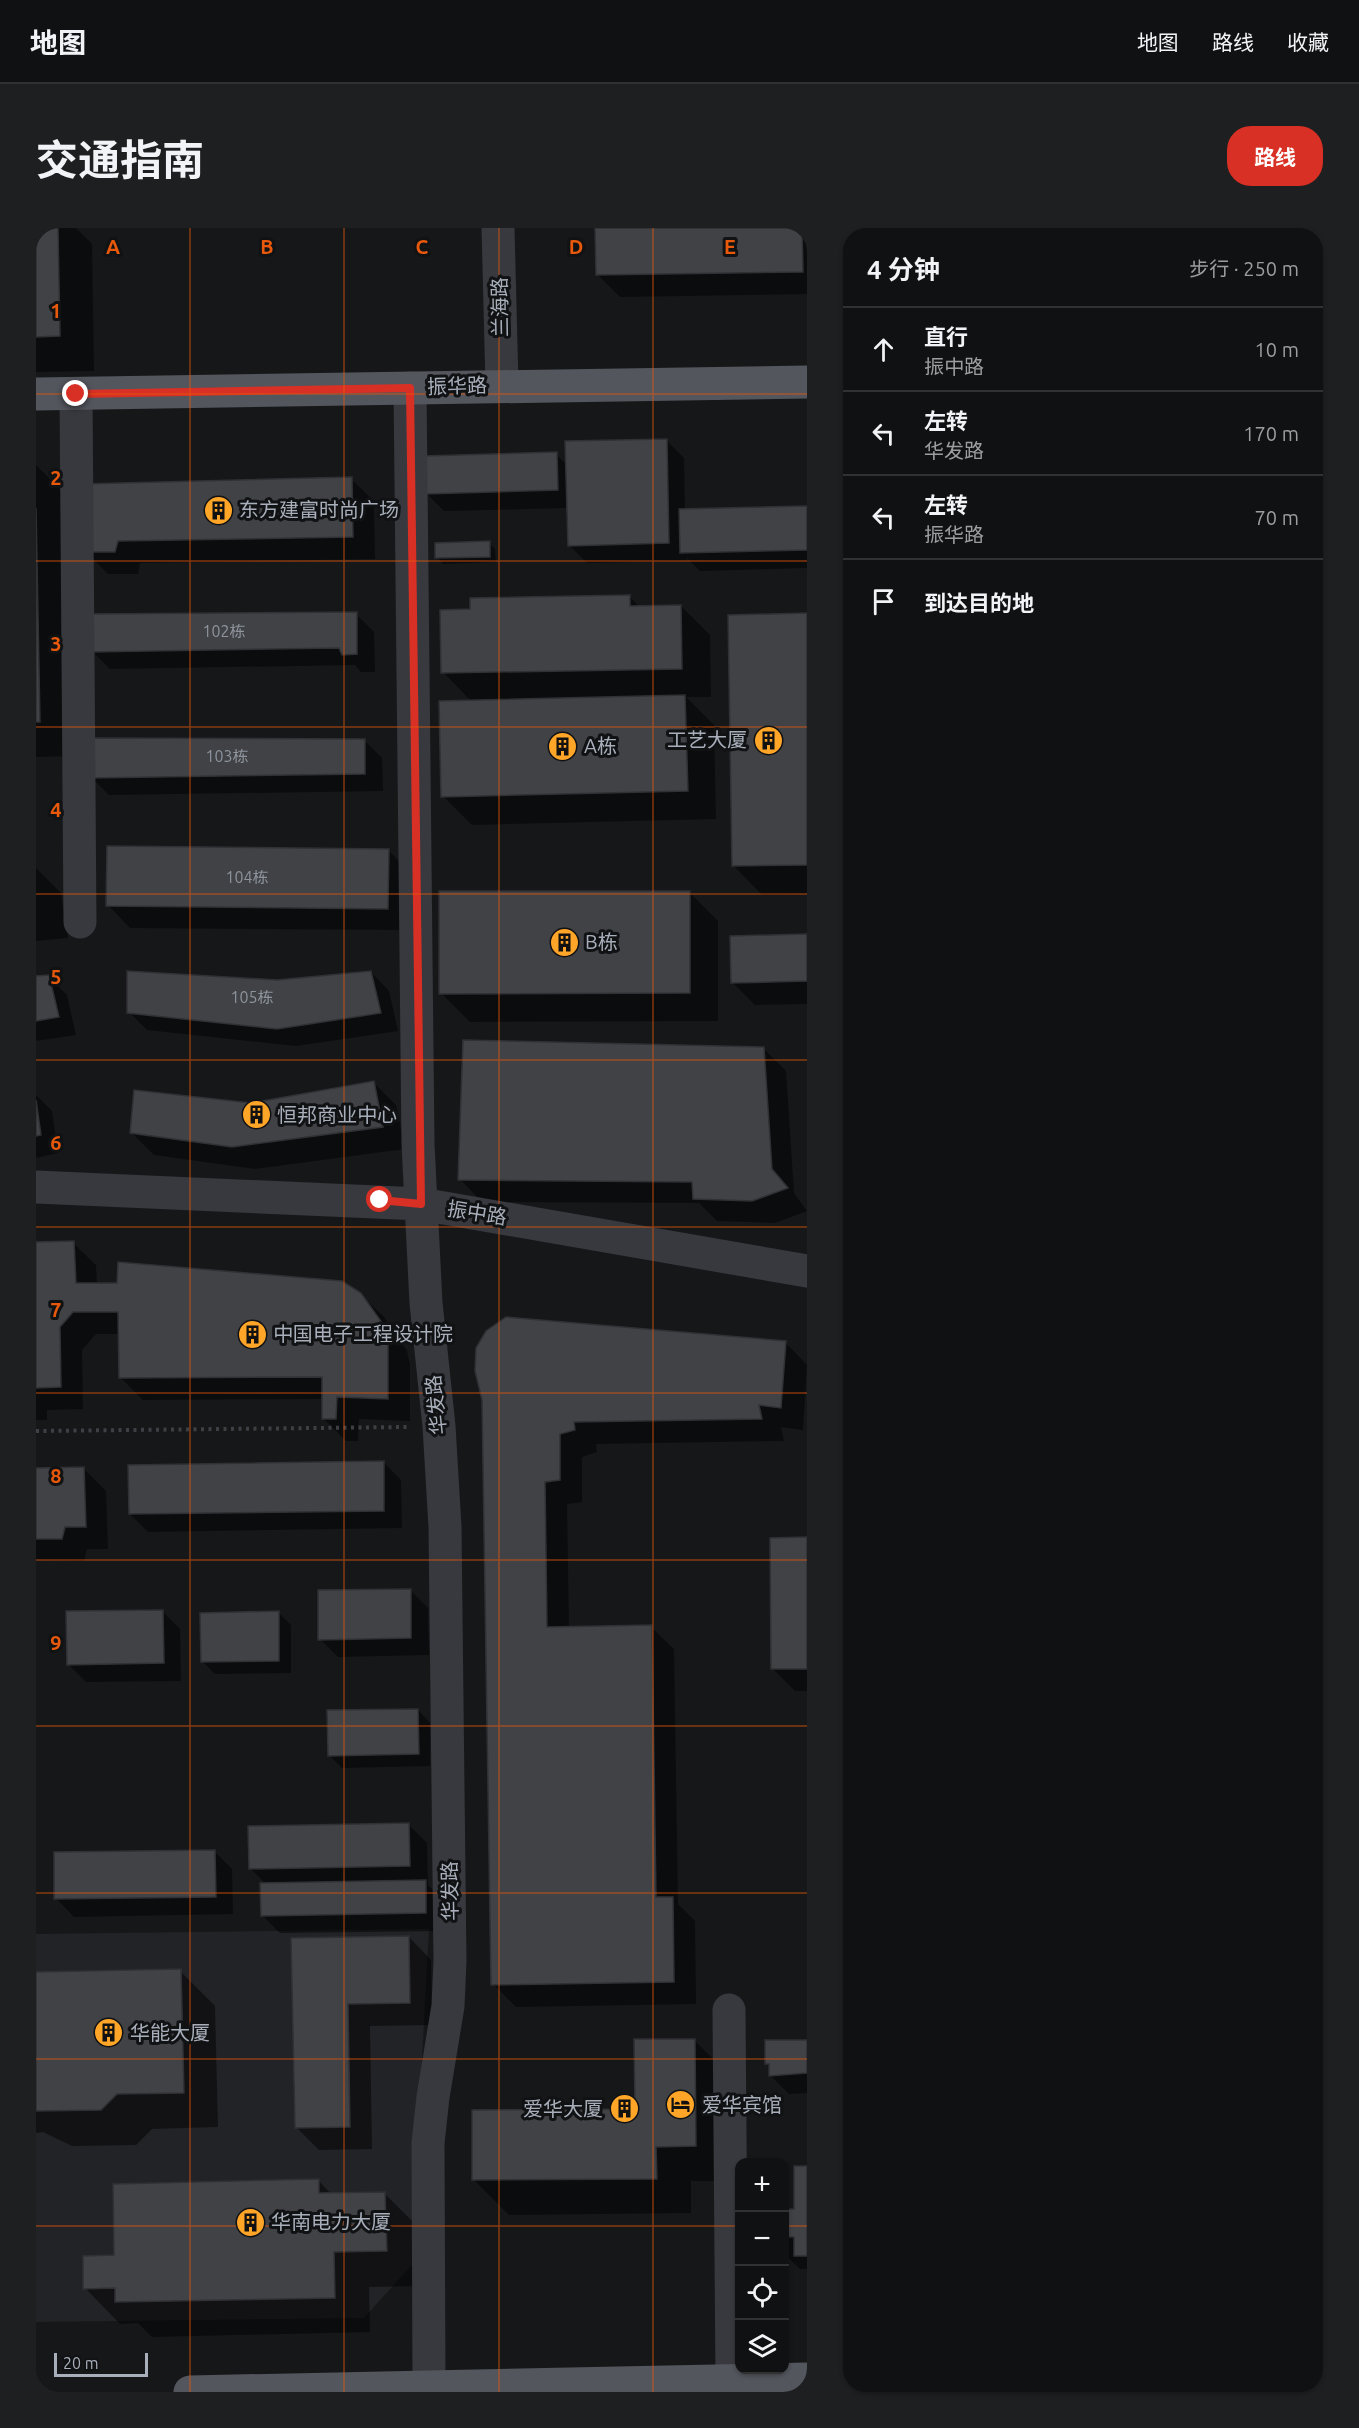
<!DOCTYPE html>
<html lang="zh">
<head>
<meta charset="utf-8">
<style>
  body { margin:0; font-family:Ubuntu,"Noto Sans SC",sans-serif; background:#1e1f21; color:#f1f3f6 }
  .controls { position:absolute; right:18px; bottom:18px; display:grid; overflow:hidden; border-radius:12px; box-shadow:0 2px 4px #0004 }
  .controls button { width:54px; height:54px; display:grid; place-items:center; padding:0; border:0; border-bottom:2px solid #303133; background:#101113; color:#f1f3f6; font:30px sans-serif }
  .scale { position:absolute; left:18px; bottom:15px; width:94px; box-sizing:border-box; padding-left:6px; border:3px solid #a8afba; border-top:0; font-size:16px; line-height:21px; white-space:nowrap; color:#a8afba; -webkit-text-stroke:4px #111214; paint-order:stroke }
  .stop { position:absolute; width:18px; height:18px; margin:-14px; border:4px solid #d93025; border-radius:50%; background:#fff }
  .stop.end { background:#d93025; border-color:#fff; box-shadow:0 2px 6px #0008 }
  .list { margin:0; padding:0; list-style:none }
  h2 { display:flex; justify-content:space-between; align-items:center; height:78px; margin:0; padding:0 24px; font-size:26px }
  h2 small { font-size:20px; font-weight:400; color:#9c9da0 }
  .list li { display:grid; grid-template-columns:39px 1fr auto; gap:18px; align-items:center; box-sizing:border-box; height:84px; padding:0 24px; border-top:2px solid #303133 }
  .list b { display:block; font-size:22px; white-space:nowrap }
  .list p { margin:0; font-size:20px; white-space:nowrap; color:#9c9da0 }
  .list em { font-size:20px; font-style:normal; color:#9c9da0 }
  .icon { flex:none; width:33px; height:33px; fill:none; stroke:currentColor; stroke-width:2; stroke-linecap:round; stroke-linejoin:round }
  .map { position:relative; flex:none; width:771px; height:2164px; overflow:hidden; border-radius:24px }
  header { display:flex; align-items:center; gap:36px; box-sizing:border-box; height:84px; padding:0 30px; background:#101113; border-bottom:2px solid #303133 }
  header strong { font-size:28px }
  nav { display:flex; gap:33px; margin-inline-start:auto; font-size:21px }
  .intro { display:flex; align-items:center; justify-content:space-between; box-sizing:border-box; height:144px; padding:0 36px }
  h1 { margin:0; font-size:42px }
  .button { padding:15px 27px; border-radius:24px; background:#d93025; color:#fff; font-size:21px; font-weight:700 }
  main { display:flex; gap:36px; padding:0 36px }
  aside { flex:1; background:#101113; border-radius:24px; box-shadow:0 2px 4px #0004 }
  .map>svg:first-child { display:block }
</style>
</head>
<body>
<header>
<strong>地图</strong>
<nav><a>地图</a><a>路线</a><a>收藏</a></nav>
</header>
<div class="intro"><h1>交通指南</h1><a class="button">路线</a></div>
<main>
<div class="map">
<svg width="771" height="2164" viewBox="0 0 771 2164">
  <rect width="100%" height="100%" fill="#161719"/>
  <path fill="#222326" d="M393,1701L382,1906L384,2028L328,2090L0,2094V1706Z"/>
  <path fill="#0007" d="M0,0H40L56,16L58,143L0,144Z
    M560,0H771V66L584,69L561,46Z
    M630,212L648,230L649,283L771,279V340L664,343L651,330V333L551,335L533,317L532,280L408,283L390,265L520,226L531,237Z
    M0,237L34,271L38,528L0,529Z
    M315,251L338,273L339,331L104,335L102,346H72L49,323V257Z
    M453,315L459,321L460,334L407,336L401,329Z
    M594,369L604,379L645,378L674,407L675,469H650L678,497L680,591L436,597L407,568L436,474L407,444Z
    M320,386L338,404L339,444H325L319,437L74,441L56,423Z
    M771,387V666L726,667L698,638Z
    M328,512L346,530L347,563L73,567L55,549Z
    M352,622L375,645L374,702L94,700L72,677Z
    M0,640L25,665L32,710L0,713Z
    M653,664L682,693V793L434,794L405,765Z
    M771,708V776L719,777L696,754Z
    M335,744L353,763L362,803L260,818L111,802L93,784L241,754Z
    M13,749L31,767L40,807L0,813V750Z
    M728,821L750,843L758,965L771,983L739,995L681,993L663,975L446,974L424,951Z
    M338,855L360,877L369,921L219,941L118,927L95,904L215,876Z
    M0,867L16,883L22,925L0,930Z
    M0,1015H37L60,1037L61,1057L324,1066L348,1089L371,1123L374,1137V1193L323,1191L322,1213H310L287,1190V1171L107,1172L84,1149V1106H60L46,1122L47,1181L11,1182V1192H0Z
    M749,1114L771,1137L767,1202L745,1199L748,1213L560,1216L561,1224L546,1229V1274L531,1276L533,1400L615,1399L638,1421L642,1676L659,1693L660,1776L480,1779L457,1756L448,1172Z
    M347,1234L365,1252L366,1300L112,1304L94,1286Z
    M48,1241L70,1263L72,1321H51L48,1333L0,1332V1242Z
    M771,1311V1463H759L736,1440Z
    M374,1362L392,1380L393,1427L302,1429L284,1411Z
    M126,1383L144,1401L145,1453L50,1454L32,1436Z
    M242,1384L255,1397V1445L179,1446L166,1433Z
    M382,1482L394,1495V1538L306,1540L293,1527Z
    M373,1597L391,1615L392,1657L407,1672L408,1703L244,1705L226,1687L230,1656L214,1640Z
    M178,1623L196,1641L197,1686L38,1689L20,1670Z
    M373,1709L395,1732L396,1797L334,1798L336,1921L283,1922L260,1899L257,1711Z
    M144,1743L179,1778L182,1899L116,1901L100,1917L36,1918L7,1904L0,1905V1746Z
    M658,1812L693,1847L694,1953H655V1985L473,1987L438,1952L600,1882Z
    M771,1813V1865L753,1866L735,1848V1839L731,1836Z
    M771,1939V2041H764L748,2026V1983H759Z
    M283,1953L296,1967L349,1966L384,2001L385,2058L333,2059L334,2104L116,2109L102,2095L84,2096L49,2060L80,2029Z"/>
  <path fill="#404246" stroke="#303135" stroke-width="1.5" d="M0,0H22L24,108L0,109Z
    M559,0H766L767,44L560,47Z
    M631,211L633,315L532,318L529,213Z
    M521,224L522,262L389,266L388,228Z
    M316,249L317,309L82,313L79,324H48L47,256Z
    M771,278V322L644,325L643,281Z
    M0,280L4,494H0Z
    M454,313V329L399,330V315Z
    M594,367V378L645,377L646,441L405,445L404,382L434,381V370Z
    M321,384V426L306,427L303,420L54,424V386Z
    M771,385V637L696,638L692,387Z
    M649,467L652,563L405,569L403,473Z
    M53,510L329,511V546L53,550Z
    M71,618L353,621L352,681L70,678Z
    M403,663H654V765L403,766Z
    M771,706V753L695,755L694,708Z
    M91,743L241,752L335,743L345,785L241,801L91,785Z
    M13,747L23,789L0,793V748Z
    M427,812L728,819L736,941L752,960L716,973L657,971L656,954L422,952Z
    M338,853L347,899L196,919L94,905L98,862L215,875Z
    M0,872L5,907L0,908Z
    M38,1013L40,1055H81L82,1034L306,1053L325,1065L349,1099L352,1114V1171L301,1169L300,1191H286V1149L83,1150L82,1084H37L24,1099L25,1159L0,1160V1014Z
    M470,1089L750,1113L745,1180L723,1177L726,1191L538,1194L539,1202L524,1206V1252L509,1254L511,1399L616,1397L620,1669H637L638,1754L455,1757L446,1172L439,1143L440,1120L450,1103Z
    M348,1233V1283L93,1286L92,1237Z
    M48,1239L50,1299H29L26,1311H0V1240Z
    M771,1309V1441H735L734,1310Z
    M375,1361V1410L282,1412V1362Z
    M127,1382L128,1435L31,1437L30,1383Z
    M243,1383V1433L165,1434L164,1385Z
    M382,1481L383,1526L292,1528L291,1482Z
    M373,1595L374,1638L213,1641L212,1598Z
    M179,1622L180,1669L18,1671V1624Z
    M390,1652V1685L225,1688L224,1655Z
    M373,1708L374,1775L312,1776L314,1899L259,1900L255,1710Z
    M145,1741L148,1865L81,1866L65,1882L0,1883V1744Z
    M598,1811H659L660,1918L620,1919L621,1951L436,1952V1882L599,1881Z
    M729,1812H771V1845L733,1848V1836H729Z
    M758,1938H771V2028H758V2009H748V1981H758Z
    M283,1951V1965L349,1964L351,2023L298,2024L299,2070L79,2074V2060L47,2061V2028L78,2027L77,1956Z"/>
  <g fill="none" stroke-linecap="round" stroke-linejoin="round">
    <path stroke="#3d4045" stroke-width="4" stroke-dasharray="3 4.5" stroke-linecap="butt" d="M0,1203L371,1199"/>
    <path stroke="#37393e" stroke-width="33" d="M462,0L466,157
      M374,160L382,916L390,1075L403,1198L409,1299L414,1733L412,1778L397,1869L392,1915L393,2157
      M40,166L44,694
      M0,959L385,976L771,1043
      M693,1782L696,2152"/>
    <path stroke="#53565d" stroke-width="33" d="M0,166L771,154
      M154,2164L771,2151"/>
  </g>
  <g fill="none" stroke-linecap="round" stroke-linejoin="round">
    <path stroke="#d93025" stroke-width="8" d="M40,166L374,160L385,976L344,972"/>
  </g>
  <path fill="none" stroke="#e8590c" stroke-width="1.5" stroke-opacity="0.55" d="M154,0V2164M308,0V2164M463,0V2164M617,0V2164M0,166H771M0,333H771M0,499H771M0,666H771M0,832H771M0,999H771M0,1165H771M0,1332H771M0,1498H771M0,1665H771M0,1831H771M0,1998H704M748,1998H771"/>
  <defs>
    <symbol id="building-disc" viewBox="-11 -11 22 22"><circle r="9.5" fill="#ffa528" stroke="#111214"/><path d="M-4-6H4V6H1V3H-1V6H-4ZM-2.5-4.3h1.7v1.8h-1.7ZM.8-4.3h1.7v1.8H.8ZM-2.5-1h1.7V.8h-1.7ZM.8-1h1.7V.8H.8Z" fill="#111"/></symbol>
    <symbol id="hotel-disc" viewBox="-11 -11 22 22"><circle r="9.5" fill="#ffa528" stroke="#111214"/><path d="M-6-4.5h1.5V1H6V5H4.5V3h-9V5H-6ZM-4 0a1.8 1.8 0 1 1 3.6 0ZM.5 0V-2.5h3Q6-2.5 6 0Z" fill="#111"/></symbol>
  </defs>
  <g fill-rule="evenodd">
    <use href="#building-disc" x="166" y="266" width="33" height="33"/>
    <use href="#building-disc" x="716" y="496" width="33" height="33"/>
    <use href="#building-disc" x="510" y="502" width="33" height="33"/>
    <use href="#building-disc" x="512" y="698" width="33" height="33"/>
    <use href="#building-disc" x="204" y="870" width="33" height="33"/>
    <use href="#building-disc" x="200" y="1090" width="33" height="33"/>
    <use href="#building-disc" x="56" y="1788" width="33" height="33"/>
    <use href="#hotel-disc" x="628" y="1860" width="33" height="33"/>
    <use href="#building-disc" x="572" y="1864" width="33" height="33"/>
    <use href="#building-disc" x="198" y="1978" width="33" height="33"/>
  </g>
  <g text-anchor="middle" stroke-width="6" stroke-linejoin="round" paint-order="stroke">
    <g font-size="16" fill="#8e949d">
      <text x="188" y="409">102栋</text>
      <text x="191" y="534">103栋</text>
      <text x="211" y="655">104栋</text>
      <text x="216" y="775">105栋</text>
    </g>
    <g font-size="20" fill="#a8afba" stroke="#111214">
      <text transform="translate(464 79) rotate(-91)" y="7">兰海路</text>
      <text transform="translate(421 158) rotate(-2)" y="7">振华路</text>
      <text transform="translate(441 985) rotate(9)" y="7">振中路</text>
      <text transform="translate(400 1177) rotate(-96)" y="7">华发路</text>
      <text transform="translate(414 1663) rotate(-91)" y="7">华发路</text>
    </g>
    <g font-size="20" fill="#a8afba" stroke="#111214" text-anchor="start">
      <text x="203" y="289">东方建富时尚广场</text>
      <text x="711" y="519" text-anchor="end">工艺大厦</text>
      <text x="548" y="525">A栋</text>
      <text x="549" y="721">B栋</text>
      <text x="241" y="894">恒邦商业中心</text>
      <text x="237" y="1113">中国电子工程设计院</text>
      <text x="94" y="1812">华能大厦</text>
      <text x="666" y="1884">爱华宾馆</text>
      <text x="567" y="1888" text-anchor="end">爱华大厦</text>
      <text x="235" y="2001">华南电力大厦</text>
    </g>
  </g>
  <g font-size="20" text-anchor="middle" font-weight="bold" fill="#e8590c" stroke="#111214" stroke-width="6" stroke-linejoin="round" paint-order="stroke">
    <text x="77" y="26">A</text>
    <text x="231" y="26">B</text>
    <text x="386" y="26">C</text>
    <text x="540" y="26">D</text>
    <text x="694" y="26">E</text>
    <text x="20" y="90">1</text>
    <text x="20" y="257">2</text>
    <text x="20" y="423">3</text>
    <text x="20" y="589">4</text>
    <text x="20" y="756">5</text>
    <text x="20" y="922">6</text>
    <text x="20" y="1089">7</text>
    <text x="20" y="1255">8</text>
    <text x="20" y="1422">9</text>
  </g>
</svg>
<div class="controls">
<button>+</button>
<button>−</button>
<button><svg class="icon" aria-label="locate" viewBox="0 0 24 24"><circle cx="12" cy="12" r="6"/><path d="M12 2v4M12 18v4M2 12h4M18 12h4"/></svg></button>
<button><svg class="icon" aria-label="layers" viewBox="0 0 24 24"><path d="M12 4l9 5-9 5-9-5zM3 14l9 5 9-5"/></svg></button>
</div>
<div class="scale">20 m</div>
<div class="stop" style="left:344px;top:972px"></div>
<div class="stop end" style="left:40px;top:166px"></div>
</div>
<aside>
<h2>4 分钟<small>步行 · 250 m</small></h2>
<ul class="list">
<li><svg class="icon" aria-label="ahead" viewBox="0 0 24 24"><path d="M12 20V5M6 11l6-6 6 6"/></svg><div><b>直行</b><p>振中路</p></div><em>10 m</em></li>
<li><svg class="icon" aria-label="left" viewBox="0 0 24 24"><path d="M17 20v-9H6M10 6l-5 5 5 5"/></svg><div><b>左转</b><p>华发路</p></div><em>170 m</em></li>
<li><svg class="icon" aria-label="left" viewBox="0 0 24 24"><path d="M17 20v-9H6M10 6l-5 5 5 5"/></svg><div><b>左转</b><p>振华路</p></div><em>70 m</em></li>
<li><svg class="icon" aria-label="arrive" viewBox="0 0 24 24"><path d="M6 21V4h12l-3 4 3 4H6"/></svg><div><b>到达目的地</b></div></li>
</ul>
</aside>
</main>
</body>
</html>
